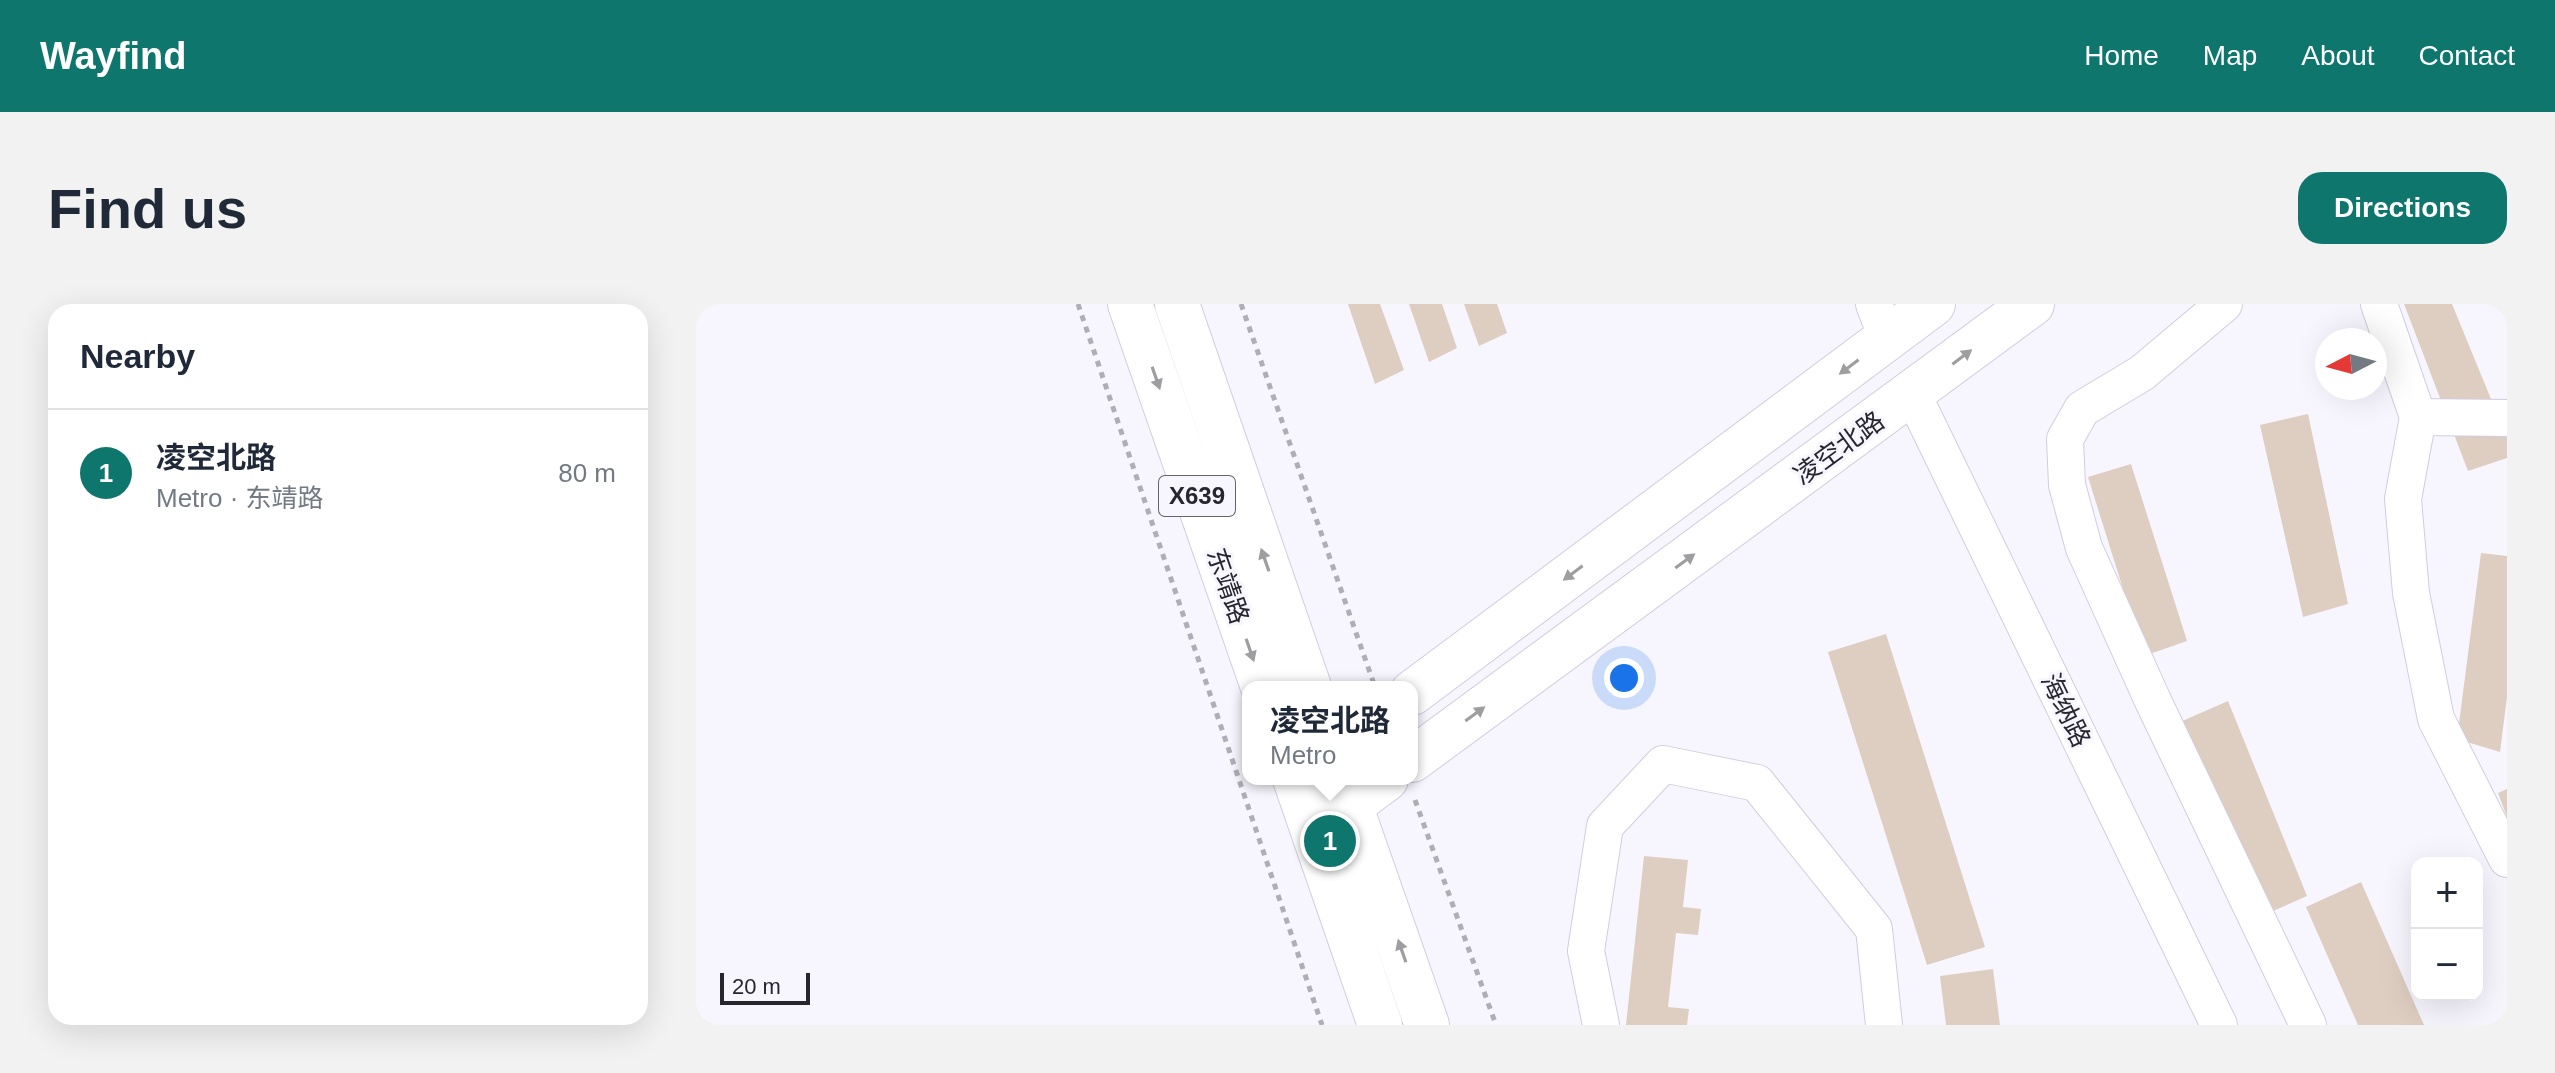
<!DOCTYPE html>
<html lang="en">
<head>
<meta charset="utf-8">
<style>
  body { margin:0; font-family:Arial,"Noto Sans SC",sans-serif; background:#f2f2f3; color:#1f2937 }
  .controls { position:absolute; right:24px; bottom:24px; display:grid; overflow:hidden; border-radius:16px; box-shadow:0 8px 32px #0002 }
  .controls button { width:72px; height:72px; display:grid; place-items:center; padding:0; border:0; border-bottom:2px solid #e0e1e3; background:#fff; color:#1f2937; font:40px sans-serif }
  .compass { position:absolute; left:1619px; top:24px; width:72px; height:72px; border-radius:50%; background:#fff; box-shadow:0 8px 32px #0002; rotate:264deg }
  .scale { position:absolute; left:24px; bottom:20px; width:90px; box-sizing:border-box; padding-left:8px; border:4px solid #27262d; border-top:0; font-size:22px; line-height:28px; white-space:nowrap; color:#27262d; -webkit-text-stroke:6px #f7f6fe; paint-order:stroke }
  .you { position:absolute; left:928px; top:374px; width:28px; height:28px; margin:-20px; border:6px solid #fff; border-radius:50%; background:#1a73e8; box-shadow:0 0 0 12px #1a73e833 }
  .badge { display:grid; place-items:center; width:52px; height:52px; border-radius:50%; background:#0f766e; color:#fff; font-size:26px; font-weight:700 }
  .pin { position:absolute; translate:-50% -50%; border:4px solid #fff; box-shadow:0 2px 8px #0006 }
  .popup { position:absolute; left:546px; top:377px; width:176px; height:104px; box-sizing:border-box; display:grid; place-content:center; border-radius:16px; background:#fff; filter:drop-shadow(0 2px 6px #0005); font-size:26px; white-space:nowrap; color:#747a83 }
  .popup b { font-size:30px; color:#1f2937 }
  .popup::after { content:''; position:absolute; left:50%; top:100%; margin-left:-16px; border:16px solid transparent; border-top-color:#fff }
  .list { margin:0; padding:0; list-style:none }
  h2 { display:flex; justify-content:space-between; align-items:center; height:104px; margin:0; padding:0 32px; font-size:34px }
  h2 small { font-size:26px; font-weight:400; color:#747a83 }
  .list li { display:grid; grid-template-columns:52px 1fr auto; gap:24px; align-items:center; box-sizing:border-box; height:128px; padding:0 32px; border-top:2px solid #e0e1e3 }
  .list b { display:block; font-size:30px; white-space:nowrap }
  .list p { margin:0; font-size:26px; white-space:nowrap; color:#747a83 }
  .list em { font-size:26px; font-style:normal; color:#747a83 }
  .map { position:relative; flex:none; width:1811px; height:721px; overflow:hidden; border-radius:24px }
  header { display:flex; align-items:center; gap:48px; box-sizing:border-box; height:112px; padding:0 40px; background:#0f766e; color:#fff }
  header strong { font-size:38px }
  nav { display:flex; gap:44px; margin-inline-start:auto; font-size:28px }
  .intro { display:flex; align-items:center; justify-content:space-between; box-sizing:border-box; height:192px; padding:0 48px }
  h1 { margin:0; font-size:56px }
  .button { padding:20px 36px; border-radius:24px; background:#0f766e; color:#fff; font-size:28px; font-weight:700 }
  main { display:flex; gap:48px; padding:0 48px }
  aside { flex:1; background:#fff; border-radius:24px; box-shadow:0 8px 32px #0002 }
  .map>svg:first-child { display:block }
</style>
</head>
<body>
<header>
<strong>Wayfind</strong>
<nav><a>Home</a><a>Map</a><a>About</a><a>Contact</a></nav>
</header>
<div class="intro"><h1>Find us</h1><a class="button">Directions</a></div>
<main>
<aside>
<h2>Nearby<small></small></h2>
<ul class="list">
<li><span class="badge">1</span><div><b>凌空北路</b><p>Metro · 东靖路</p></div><em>80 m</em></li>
</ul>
</aside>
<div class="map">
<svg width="1811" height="721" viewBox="0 0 1811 721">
  <rect width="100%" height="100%" fill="#f7f6fe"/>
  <path fill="#decec1" d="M652,0H684L708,66L679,80Z
    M713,0H746L761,44L733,58Z
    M768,0H801L811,29L783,42Z
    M1708,0H1756L1811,134V154L1772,167Z
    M1612,110L1652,300L1607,313L1564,121Z
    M1435,160L1491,337L1448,352L1392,173Z
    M1785,249L1811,252V393L1804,448L1761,435Z
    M1190,330L1289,643L1231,661L1132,348Z
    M1532,397L1611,592L1568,611L1484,418Z
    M1811,485V513L1802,489Z
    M948,552L992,556L987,603L1005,605L1002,631L980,629L972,703L993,705L991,721H930Z
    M1665,578L1728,721H1662L1610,603Z
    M1297,665L1304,721H1250L1244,672Z"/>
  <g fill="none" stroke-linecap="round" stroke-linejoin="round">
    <defs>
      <path id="minor" d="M1178,0L1191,34
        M1528,0L1446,69L1386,105L1369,135L1371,181L1388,244L1457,397L1612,721
        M1683,0L1722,113L1707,195L1715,289L1740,415L1811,555
        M1217,91L1523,721
        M1722,113L1811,114
        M905,721L890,647L909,522L967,460L1061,479L1178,625L1188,721"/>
      <path id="major" d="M434,0L567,383
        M481,0L613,383
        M716,389L1237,0
        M716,456L1336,0
        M599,475L684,721
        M645,475L731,721
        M626,500L655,501L690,475"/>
    </defs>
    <use href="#minor" stroke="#d0cde0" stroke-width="38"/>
    <use href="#major" stroke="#d0cde0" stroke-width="46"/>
    <path stroke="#afaeb6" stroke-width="5" stroke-dasharray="6 6" stroke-linecap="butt" d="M382,0L626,721
      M545,0L679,383
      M719,496L800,721"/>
    <use href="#minor" stroke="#fff" stroke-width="36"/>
    <use href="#major" stroke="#fff" stroke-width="44"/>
  </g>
  <defs><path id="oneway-solid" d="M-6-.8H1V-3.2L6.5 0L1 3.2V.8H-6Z" transform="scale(2)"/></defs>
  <g fill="#9e9da0">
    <use href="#oneway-solid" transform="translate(1266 53) rotate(-37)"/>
    <use href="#oneway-solid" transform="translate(1153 63) rotate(143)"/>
    <use href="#oneway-solid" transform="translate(460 74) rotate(71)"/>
    <use href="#oneway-solid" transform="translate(569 256) rotate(-109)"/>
    <use href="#oneway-solid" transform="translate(989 257) rotate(-36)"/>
    <use href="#oneway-solid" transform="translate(877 269) rotate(143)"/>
    <use href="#oneway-solid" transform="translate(554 346) rotate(71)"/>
    <use href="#oneway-solid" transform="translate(779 410) rotate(-36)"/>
    <use href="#oneway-solid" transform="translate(706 647) rotate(-109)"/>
  </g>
  <g text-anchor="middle" stroke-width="6" stroke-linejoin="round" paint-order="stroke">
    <rect fill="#f7f6fe" stroke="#65646c" stroke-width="2" x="463" y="172" width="76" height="40" rx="6"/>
    <g font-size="24" font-weight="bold" fill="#27262d">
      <text x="501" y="200">X639</text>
    </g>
    <g font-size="26" fill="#27262d" stroke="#f7f6fe">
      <text transform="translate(1143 144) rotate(-36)" y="9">凌空北路</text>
      <text transform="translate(532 282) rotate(71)" y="9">东靖路</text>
      <text transform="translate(1370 406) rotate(64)" y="9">海纳路</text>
    </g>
  </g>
</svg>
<div class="controls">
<button>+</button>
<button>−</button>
</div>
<svg class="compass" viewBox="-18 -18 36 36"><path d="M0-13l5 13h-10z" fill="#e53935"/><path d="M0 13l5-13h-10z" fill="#747a83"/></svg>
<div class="scale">20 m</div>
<div class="you"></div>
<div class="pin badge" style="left:634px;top:537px">1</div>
<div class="popup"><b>凌空北路</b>Metro</div>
</div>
</main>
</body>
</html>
